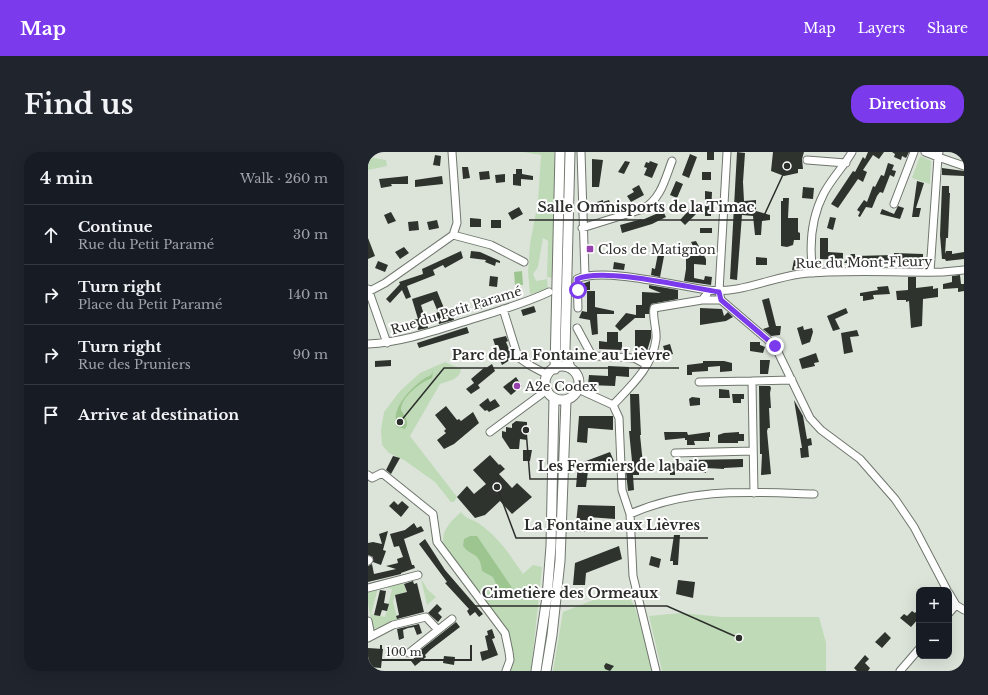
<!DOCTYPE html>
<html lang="en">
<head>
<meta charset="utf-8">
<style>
  body { margin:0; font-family:"Libre Baskerville",serif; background:#20242c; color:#f1f3f6 }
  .controls { position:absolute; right:12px; bottom:12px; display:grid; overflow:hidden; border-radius:8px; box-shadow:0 4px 16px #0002 }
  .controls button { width:36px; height:36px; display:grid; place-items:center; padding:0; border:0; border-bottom:1px solid #363941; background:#171b24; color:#f1f3f6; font:20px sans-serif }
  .scale { position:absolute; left:12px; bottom:10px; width:92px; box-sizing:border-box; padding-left:4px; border:2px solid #2c2e2b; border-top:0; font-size:11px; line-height:14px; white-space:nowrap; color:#2c2e2b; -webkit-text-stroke:3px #fff; paint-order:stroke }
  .stop { position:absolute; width:12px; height:12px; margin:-9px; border:3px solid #7c3aed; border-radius:50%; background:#fff }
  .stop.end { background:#7c3aed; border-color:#fff; box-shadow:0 1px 4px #0008 }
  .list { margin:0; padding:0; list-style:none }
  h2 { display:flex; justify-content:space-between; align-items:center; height:52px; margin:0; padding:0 16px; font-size:17px }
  h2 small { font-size:13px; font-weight:400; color:#9ea1a6 }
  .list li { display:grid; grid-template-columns:26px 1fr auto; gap:12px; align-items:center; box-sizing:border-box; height:60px; padding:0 16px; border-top:1px solid #363941 }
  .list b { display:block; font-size:15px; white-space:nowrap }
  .list p { margin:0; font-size:13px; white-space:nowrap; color:#9ea1a6 }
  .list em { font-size:13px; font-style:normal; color:#9ea1a6 }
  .icon { flex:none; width:22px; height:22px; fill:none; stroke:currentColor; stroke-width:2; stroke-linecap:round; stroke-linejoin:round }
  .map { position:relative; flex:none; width:596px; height:519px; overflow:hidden; border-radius:16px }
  header { display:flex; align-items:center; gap:24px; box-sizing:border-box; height:56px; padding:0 20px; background:#7c3aed; color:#fff }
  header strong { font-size:19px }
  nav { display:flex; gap:22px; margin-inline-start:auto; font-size:14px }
  .intro { display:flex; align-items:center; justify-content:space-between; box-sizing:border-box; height:96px; padding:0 24px }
  h1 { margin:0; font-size:28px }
  .button { padding:10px 18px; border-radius:16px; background:#7c3aed; color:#fff; font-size:14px; font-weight:700 }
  main { display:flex; gap:24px; padding:0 24px }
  aside { flex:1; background:#171b24; border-radius:16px; box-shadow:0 4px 16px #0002 }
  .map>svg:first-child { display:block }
</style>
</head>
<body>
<header>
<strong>Map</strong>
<nav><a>Map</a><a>Layers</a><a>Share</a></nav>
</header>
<div class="intro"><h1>Find us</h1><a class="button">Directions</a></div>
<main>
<aside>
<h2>4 min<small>Walk · 260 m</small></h2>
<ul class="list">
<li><svg class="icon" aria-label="ahead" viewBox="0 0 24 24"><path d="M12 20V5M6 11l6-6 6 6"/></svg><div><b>Continue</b><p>Rue du Petit Paramé</p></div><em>30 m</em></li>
<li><svg class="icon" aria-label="right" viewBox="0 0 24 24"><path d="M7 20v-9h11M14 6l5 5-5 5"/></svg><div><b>Turn right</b><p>Place du Petit Paramé</p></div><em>140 m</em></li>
<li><svg class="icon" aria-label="right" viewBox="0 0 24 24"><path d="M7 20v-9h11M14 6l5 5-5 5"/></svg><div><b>Turn right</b><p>Rue des Pruniers</p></div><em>90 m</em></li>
<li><svg class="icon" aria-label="arrive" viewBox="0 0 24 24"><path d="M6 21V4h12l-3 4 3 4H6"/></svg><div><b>Arrive at destination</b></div></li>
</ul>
</aside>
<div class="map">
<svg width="596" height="519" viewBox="0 0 596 519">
  <rect width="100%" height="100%" fill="#dce4da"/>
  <path fill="#bfdab7" d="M155,0H186L188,43L185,126L179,125L180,89L175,86L170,115L165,122L168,129L179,127L180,137L162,142L160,120L162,92L170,49L173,3Z
    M552,4L563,9L562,32L544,26Z
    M0,5L18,8L19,14L0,18Z
    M77,210L93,217C92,228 80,229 72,232L42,284L89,345L86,350H83L67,330L36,308L21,301L14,293L13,278L16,260L32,239L52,221Z
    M93,360C98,368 106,367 113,373C131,386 143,404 155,422L165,413L174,415L163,519H142C146,503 145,491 138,476L76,394C72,379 83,369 93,360Z
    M53,427L60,438L68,445L59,453Z
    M36,431L38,440L27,443L25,450L30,469L10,478L5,476L0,451V440L10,436L3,462L17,465L24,437L16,435Z
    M263,437L265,445L263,449L266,453L279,492L284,519H185L195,460L240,442Z
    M313,461L354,465H451L458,491V519H294L281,464Z"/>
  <path fill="#9dc590" d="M154,119L155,133H147L146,120Z
    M65,218L64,226C53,230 33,245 33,258C37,265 42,270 37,277L29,275C22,256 43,236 57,226C61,224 64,224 65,218Z
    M102,384H109L151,446L140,448L133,444L125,425L114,419C112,399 103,405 95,394L96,387Z"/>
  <path fill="#2e342d" d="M339,0H346V8H339Z
    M369,0L377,1L375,30L376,49L388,48V59L402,63V68L394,69L393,83H387L385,64L374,63L369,128L362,127Z
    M405,0H436L434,7L435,17H430V21L416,24L403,19Z
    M500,0H516L511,7L505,3L495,18L499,20L495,30L490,27L470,56L463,52L485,19L487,20L495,5L497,7Z
    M524,0H541L538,6L534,4L533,8L526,5L527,2Z
    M322,2L329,5L321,26L314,23Z
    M67,3L73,4L72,14L65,13Z
    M224,7L235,8L231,35H224Z
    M257,9L262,10L256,22L250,20Z
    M282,9L290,12L284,26L276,23L279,16L276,15L278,10L281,11Z
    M520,11L526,13L524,18L528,19L526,25L522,23L515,41L512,40L509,44L504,56L498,55L492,65L490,64L492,60L489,58L496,48L499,50L505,34L507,35L513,23L516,24Z
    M94,15H100L102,26L95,27Z
    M574,16L596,19V24L574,23Z
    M148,17H154V22L165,24V28L153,27V34L145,33V22H148Z
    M121,19L122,27L112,28L111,20Z
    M334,20H343V28H334Z
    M137,22V30L128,31L127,23Z
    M40,24V32H23L24,34L13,36L11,27Z
    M74,24L75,32L47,35V28Z
    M308,29L315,32L309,46L302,43Z
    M549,29L556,31L548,56H553L551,65H544Z
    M271,33L276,43L263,50L259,44L266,40L264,37Z
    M574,34H581V41H582L580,86H578L577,102L578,99H584V102L596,100V107L578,109L577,107H574L572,83Z
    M435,35L446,36L445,47L434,46Z
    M337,39L344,40L343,64H337Z
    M415,46H421L420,66H430V80L432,81V88H426L425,93L419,95L413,94V49H415Z
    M235,48V50L241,48L244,56L229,60L228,57L225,58L223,52Z
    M530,54L536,56L532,67L512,62L514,57L526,62Z
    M151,55L155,62L144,68L140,61Z
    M322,57L328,62L317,73L312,68Z
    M295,59L298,65L284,72L254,81L252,73L274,67V68Z
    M23,60L28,69L20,72L16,63Z
    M462,65L468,66L465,78L459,76Z
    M102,66L113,67V75H102Z
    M69,68L71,76L61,78L59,70Z
    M123,68H133V76H123Z
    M50,69L51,78L41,79L40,70Z
    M332,76H344V81H332Z
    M0,86L7,104L0,107Z
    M452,86H460V100L475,101V108L452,107Z
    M328,89L338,107V113L326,112V126L336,128L337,124L344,125L343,133L316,129L318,117V100H328L323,90Z
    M292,91L298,92V94L292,125L283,123L284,116L287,117Z
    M36,95L41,101L32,107L27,100Z
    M93,99L95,106L77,116L75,113L65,118L67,123L39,134L43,145L38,147L34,138L22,151L18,147L32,132L31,130L55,122L54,117Z
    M103,99L112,100L132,109V111L128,110L127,114L117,110L118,108L102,106Z
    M526,101L555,102V110L476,111L483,102H487V104L526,103Z
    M388,105L399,106V113H388Z
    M432,107L434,117L424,118L426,108Z
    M10,109L20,113L17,120L7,116Z
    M246,110L257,112L256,118L245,117Z
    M592,123L593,132H596V139L590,140V136L575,137V132L584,130V124Z
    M122,124L130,125L129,135L121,134Z
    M540,125H548V136L565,134V137L570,136V145L555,147L554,174L543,176L541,149L538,150V148H529L528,139L540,138Z
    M222,129V138H214V132Z
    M281,133L310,138V147L283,152L281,162H277V166H267L252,179L247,174L258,161L268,163V153H274V140L293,141L281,136Z
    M520,134L522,142L505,143L506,147L495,149V144H492V141L510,138L509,135Z
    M69,139L78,161L84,159L86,168L71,172L67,162L70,160L65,148L53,153L60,176L50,178L49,174H46L44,168L50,167L44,147Z
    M219,139H227V155L246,159V162H229L230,182L224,183L222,168L211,166L214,159L219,160Z
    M117,145L120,154L112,157L109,148Z
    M401,146L408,174H413L412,183L403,184L395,177L401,175L394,148Z
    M166,154L168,160L155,164L153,158Z
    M332,156L354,157L356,164L360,160L365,165L358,169L332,173Z
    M478,156L480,161L467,167L472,177L465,179L459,164Z
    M435,174L436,178L444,176L445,180L442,190L434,193L429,176Z
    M99,175L101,181L51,196L49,191Z
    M267,178H283V186L279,199L267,196Z
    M489,178L491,184L482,185L485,200L476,202L473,181Z
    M239,180H250V190H254V198L231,197V189L239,190Z
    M138,184L140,189L138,190L145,206L134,213L131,206L134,204L130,193H127L125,187Z
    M382,190H392V193L397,195L395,201L382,199Z
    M302,192L305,202L298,204L295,194Z
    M448,201L451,210L446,211L447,214L434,217L431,207Z
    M23,208V214L7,215V209Z
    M392,208H402L400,222H392Z
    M335,209H356L364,211V219L352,220V214L340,215V219L324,220V223H319V213L335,211Z
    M124,212L127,219L110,233L112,236L103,242L98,237L106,231L103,227L117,215L118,216Z
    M240,214L261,215V225L248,224L247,234L220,233L221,223L240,224Z
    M148,225L154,234L143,243L135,235Z
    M391,234H402L403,236L402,241L403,256H401L402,276H400L399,279L403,322L393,323L394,302H392Z
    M351,237L361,238L362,246H351Z
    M262,242H271L273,283H272L275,312L274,316H271V323H265L266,338L260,339L258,320L265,319L261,279H263Z
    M364,242H376V247H373V251H365Z
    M324,245L332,246V253L322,254L321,247Z
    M120,246L122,250L127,247L132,254L121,260L119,258L117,259L111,253Z
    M426,248L435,264L439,287L443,286L444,293L440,294L441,305L433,306L432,296H434Z
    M78,254L89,268L91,267L93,269L105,260L111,271L86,292L76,297L69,288L78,281L76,279L78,277L67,263Z
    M211,264H245V278L220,276L219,291L209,290Z
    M148,269L159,270V288L152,287L151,297H142L134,285V279L138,280V275L144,276V272Z
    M296,280H319L320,283L342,280V285H341V289H326L327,293H319V288H317V286L297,288Z
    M371,280V282H376V289H370V291H350V283L356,281Z
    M155,298H164L162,309H155Z
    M242,300L246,309L220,319L218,335H208L210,312Z
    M122,303L131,313L132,312L137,317L131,322L144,336L149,331L164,345L144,362L132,349L117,363L107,366L89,345L99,334L106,342L118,332L105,318Z
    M25,304L32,306L23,322L18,318Z
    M375,307V315L356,316V317L338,316V321H333V319H307V323H302V311L321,313V308Z
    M26,349L30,353L34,349L41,355L33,365L21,354Z
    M210,353L247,354V367L220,365L218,380H207Z
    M46,371L49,376L53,374L56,379L36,387L44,413H46L47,416L33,421V422L0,430V414L4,412L6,422L28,417L18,414L30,411L29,407L35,405L31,394L26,395L22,382L37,378Z
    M20,379L15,398L18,399L13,413L5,410V405L0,403V391L5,390L14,392L11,382Z
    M306,383H312L310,413H305V409H302Z
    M57,387L77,418L115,462L111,465L107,460L102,464L99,459L101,457L77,431L79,430L51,392Z
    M251,394L254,407L218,421L217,433H205L207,411Z
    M283,404L293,407L291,416L281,413Z
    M310,428L327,430L325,446L308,442Z
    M45,429L46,432L49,431L56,460L29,467L28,464L31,463L27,443L39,440L36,432Z
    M12,438L18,439L16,451L21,452L19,459L14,458L12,464L6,463Z
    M69,452L74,457L70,461L74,465L70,470L60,461Z
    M551,456V466L543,475L532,466L536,462L539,464L544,459L547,461Z
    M88,470L92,475L62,498L57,503L58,505L47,514L43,509L51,502L50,500Z
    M51,472L54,481L49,483L46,475L40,476L35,478L36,486L31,488L29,477Z
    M124,477L127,486L124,487L130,503L114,509L112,500L120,498L117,484L120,483L119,479Z
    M517,480L523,486L514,496L507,490Z
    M0,496L15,497L13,516L0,515Z
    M497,503L501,507L497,511L502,516L500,519H489L486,516Z
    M76,504L87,505L86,513L75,511Z
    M238,511L246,514L242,519L237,517L236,514Z"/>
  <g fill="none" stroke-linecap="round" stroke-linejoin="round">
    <defs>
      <path id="minor" d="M213,0L217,123
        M359,0L351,139L353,148L407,194L442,266L453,278L492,307L527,347L546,375L579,438
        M557,0L570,5L562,120
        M571,0L570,5L596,14
        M439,8L478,11
        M526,52L546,0
        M214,76L275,57C293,47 297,27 304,9
        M85,83L123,93L156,110
        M445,121C441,94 443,66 456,41C464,26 476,14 484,0
        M0,137L19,191
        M0,140L17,131L85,83L89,71L84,0
        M334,148H353
        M210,156L209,127C235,115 309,134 340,138C371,142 402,126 432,122C479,117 528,121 575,120L596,118
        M135,157L150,205L163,214L180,223
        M209,176L223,202L228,204L266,206L279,213
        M0,192C33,190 63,180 95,170C124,161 153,153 181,140
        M331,230L384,229
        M210,237L245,253L251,266L254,338L262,362L265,424L288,519
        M245,253C263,234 285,214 288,187C289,176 284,166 286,156L334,148L339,142V138
        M122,280L179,238
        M307,301L385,299
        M0,323L4,326L14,321L65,362L69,390L137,481L141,500L142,508L138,519
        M386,341L384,229L424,228
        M262,362C324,335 381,340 446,342
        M0,409L1,408
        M0,436L50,423
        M581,441L588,453L596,458
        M581,461L588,453
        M0,469L3,484
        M0,486L25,473L58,465L70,478
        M41,501L84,467
        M532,519L551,497"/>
      <path id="major" d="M177 231a17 17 0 1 1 34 0a17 17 0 1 1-34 0Z
        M202,216L197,199L202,0
        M187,217L192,0
        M168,519L179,445L183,394L186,246
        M178,519L184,483L192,409L198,248"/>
    </defs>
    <use href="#minor" stroke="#6f766d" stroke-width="9"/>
    <use href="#major" stroke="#6f766d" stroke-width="11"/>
    <use href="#minor" stroke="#fff" stroke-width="7"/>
    <use href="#major" stroke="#fff" stroke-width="9"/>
  </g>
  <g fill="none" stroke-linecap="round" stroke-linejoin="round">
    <path stroke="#7c3aed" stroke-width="5" d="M210,138L209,127C235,115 319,135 351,140L353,148L407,194"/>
  </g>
  <g fill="#9641ae" stroke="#fff" stroke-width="1.5">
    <rect x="218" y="93" width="8" height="8" rx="2"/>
    <circle cx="149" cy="234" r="4"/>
  </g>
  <g text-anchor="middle" stroke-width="4" stroke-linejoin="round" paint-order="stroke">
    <g font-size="13" fill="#2c2e2b" stroke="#fff" text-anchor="start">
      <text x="230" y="102">Clos de Matignon</text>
      <text x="157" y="239">A2e Codex</text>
    </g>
    <g font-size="13" fill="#2c2e2b" stroke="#fff">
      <text transform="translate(496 110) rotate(-1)" y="5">Rue du Mont-Fleury</text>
      <text transform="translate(88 158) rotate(-17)" y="5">Rue du Petit Paramé</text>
    </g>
  </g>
  <path fill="none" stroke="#2c2e2b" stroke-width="1.5" d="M419 14L394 68H161M32 270L76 216H311M158 278L162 327H346M129 335L148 386H340M371 486L299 454H106"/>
  <g fill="#2c2e2b" stroke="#fff" stroke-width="1.5">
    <circle cx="419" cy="14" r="4"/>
    <circle cx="32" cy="270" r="4"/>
    <circle cx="158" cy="278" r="4"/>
    <circle cx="129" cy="335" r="4"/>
    <circle cx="371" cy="486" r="4"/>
  </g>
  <g font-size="14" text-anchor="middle" font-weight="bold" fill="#2c2e2b" stroke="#fff" stroke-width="4" stroke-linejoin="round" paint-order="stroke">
    <text x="278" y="60">Salle Omnisports de la Timac</text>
    <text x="193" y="208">Parc de La Fontaine au Lièvre</text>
    <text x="254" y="319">Les Fermiers de la baie</text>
    <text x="244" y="378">La Fontaine aux Lièvres</text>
    <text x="202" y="446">Cimetière des Ormeaux</text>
  </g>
</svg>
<div class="controls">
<button>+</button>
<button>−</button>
</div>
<div class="scale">100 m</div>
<div class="stop" style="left:210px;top:138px"></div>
<div class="stop end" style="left:407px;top:194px"></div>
</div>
</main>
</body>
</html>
